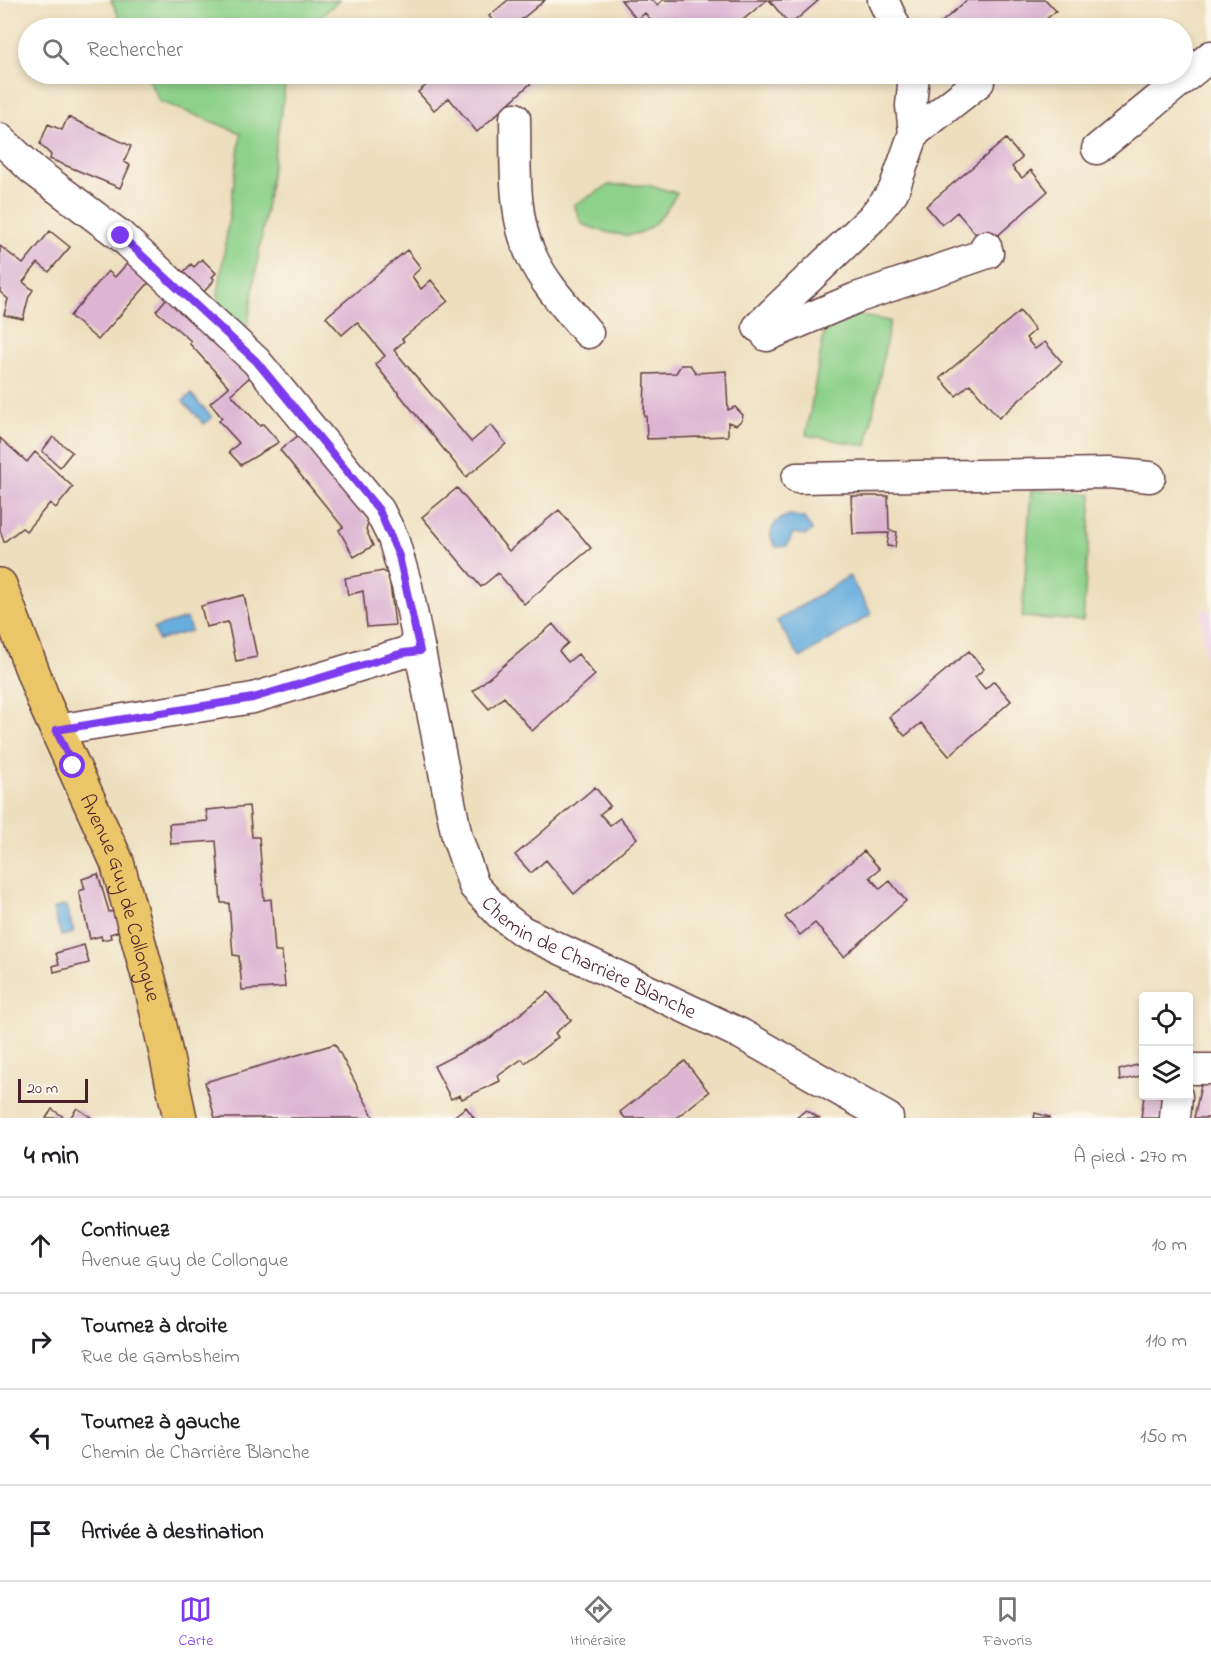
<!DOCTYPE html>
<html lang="fr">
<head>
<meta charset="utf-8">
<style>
  body { margin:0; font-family:"Indie Flower",sans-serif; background:#f6f6f6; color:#202124 }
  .controls { position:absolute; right:18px; bottom:18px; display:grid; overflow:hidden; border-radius:6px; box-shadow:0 3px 9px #0003 }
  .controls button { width:54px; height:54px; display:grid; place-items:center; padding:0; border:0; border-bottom:2px solid #e0e0e0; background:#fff; color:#202124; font:30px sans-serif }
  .scale { position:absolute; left:18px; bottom:15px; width:70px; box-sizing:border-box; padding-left:6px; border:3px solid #4a1f2b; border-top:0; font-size:16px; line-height:21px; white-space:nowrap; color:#4a1f2b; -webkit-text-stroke:4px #fbf7ec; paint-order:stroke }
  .stop { position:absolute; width:18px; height:18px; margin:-14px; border:4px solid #7c3aed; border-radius:50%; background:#fff }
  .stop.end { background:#7c3aed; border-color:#fff; box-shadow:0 2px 6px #0008 }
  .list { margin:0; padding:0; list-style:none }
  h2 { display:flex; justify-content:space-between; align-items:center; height:78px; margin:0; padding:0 24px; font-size:26px }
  h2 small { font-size:20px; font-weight:400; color:#757577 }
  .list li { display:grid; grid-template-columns:39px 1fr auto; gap:18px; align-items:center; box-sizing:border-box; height:96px; padding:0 24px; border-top:2px solid #e0e0e0 }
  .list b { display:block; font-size:22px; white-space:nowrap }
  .list p { margin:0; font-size:20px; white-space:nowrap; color:#757577 }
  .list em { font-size:20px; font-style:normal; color:#757577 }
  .icon { flex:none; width:33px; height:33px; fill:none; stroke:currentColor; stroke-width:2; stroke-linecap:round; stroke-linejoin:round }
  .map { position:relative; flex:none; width:1211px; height:1118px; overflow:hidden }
  .search { position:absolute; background:#fff; box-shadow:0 3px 9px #0003; left:18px; right:18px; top:18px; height:66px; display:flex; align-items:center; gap:15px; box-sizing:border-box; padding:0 21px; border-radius:33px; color:#757577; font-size:22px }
  .sheet { height:462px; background:#fff }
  nav { display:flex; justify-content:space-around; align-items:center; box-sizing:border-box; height:84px; border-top:2px solid #e0e0e0; background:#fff; font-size:16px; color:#757577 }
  nav a { display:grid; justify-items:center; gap:3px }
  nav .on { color:#7c3aed }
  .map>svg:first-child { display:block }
</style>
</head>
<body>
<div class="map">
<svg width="1211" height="1118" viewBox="0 0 1211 1118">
  <rect width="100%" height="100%" fill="#fbf7ec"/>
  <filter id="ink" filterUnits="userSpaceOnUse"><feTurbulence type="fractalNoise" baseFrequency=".0167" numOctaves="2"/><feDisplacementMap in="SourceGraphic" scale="12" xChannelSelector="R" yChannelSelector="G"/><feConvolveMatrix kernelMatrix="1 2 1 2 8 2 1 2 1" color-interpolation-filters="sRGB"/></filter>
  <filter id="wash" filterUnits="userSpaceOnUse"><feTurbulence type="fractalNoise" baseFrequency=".008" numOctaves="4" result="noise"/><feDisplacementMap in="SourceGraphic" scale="24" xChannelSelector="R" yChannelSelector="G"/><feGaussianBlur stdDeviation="1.35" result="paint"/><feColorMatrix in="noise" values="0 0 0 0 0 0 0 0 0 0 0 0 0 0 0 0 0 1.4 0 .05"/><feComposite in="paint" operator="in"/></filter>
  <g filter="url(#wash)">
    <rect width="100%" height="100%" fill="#eddfbd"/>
    <path fill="#efd0e6" d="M1201,610H1211V740Z"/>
    <path fill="#8ed18a" stroke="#6c785a" stroke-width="1.5" d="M111,0H339L309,28H124Z
      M146,74H287L247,329L216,309L241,133L159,101Z
      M609,185H648L677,193C650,240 632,243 582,224L574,205Z
      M828,310L890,321L867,446L806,435Z
      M1031,490L1092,494L1083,621L1022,617Z"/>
    <path fill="#68aede" stroke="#596684" stroke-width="1.5" d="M191,394L212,417L204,424L183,401Z
      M790,515L804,518L812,530L806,535L793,533L787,546L776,547C765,533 774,519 790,515Z
      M849,576L872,614L800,658L777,621Z
      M187,618L191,631L158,640L154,628Z
      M66,905L74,933L61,936L53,909Z"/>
    <g id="blocks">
      <path fill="#ddb5d3" d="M508,0H545L511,28H493L497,25L489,16Z
        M621,0H653L657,5L663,0H767L733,28H684L677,20L667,28H657L645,13L637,20Z
        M769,0H819L790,25Z
        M967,0H1046L1056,11L1035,28H935Z
        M440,74H537L539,76L477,132L449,98L434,110L418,92Z
        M68,117L131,146L124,162L130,165L120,188L50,159L51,155L40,144L48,124L62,130Z
        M1006,139L1022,158L1012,167L1022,178L1031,170L1048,191L986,246L957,212L942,225L926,206Z
        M50,231L70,247L49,272L38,263L23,282L33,290L29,296L23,319L4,315L8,299L0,292V246L23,264Z
        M407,250L421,268L412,276L421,289L431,280L448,301L402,339L404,341L394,350L471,442L491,425L506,444L466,477L375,364L385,356L357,322L342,335L326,317Z
        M133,257L154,277L98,340L70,316L108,271L115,277Z
        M202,259L216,273L212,277L214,279L212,283L200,296L180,276L191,264L194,267Z
        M171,293L205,325L250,377L231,394L260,426L263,424L279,442L241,465L229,452L239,443L219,421L222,418L210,403L229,387L189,343L191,341L156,311Z
        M1020,311L1035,330L1026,338L1035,349L1045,342L1062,362L999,418L970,384L956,396L940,378Z
        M681,365H690L696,373L726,371L728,410L735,407L743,415L742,420L736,425L728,422V436L647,439L646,416H644L645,374L676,373Z
        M299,435L369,522L366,529L373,546L354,557L339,530L343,527L280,450Z
        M53,437L72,452L60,467L42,451Z
        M0,438L27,462L35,452L73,487L56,508L50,503L26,531L22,528L4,542L0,530Z
        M457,488L509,551L559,510L591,548L524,604L498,573L481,587L422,517Z
        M851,496H888L889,530L897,532L895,547L887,546L889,533L853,534Z
        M383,571L389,575L395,625L367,627L363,591L348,595L345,578Z
        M244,595L257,657L236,661L228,622L206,627L201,606Z
        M553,624L568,643L559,651L568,662L578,654L595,675L532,731L504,697L489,709L473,691Z
        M969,651L984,669L975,677L985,689L994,681L1011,701L949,756L921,723L905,736L889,717Z
        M595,787L610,806L600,814L610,825L620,818L637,838L574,894L546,860L531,873L515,855Z
        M249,806L252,837H259L264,900L271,899L275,952H282L285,987L242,990L239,956L233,955L229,903H221L216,841L171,844L169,824L208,821L206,810Z
        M864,851L880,869L870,877L880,889L890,881L906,901L844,957L815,923L800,935L785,917Z
        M98,874L109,912L116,911L120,931L110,934L111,938L102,940L101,936L90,939L79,891L85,889L82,879Z
        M84,945L89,963L54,972L53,966L59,964L56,953Z
        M548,992L571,1020L555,1033L558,1037L525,1063L522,1059L498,1076L500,1081L462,1099L460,1095L451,1099L434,1066L491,1037Z
        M335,1044L374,1118H215L205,1082Z
        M685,1061L709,1092L676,1118H625L620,1112Z
        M1144,1063V1075L1120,1081L1119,1070Z
        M1202,1080L1211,1082V1118H1194Z
        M1144,1096H1165L1163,1118H1141Z
        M466,1107L474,1118H452Z
        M77,1108L92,1118H70Z
        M52,1109L65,1118H46Z
        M806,1110L819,1118H796Z
        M1035,1113L1050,1117V1118H1034Z"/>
    </g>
  </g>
  <g filter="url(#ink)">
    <use href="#blocks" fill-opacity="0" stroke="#623c41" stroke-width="1.5"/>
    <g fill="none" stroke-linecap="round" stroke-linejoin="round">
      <defs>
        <g id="minor">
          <path d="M883,0L896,28"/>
          <path d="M515,118C516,162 512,215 531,255C544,284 568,309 588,333"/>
          <path d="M914,133L979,82"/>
          <path id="s1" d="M0,139L33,170L121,236L256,361L379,510L393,538L407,586L457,837L474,886L500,914L522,931L741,1034L888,1118"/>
          <path d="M1097,149L1211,56"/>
          <path d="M758,327L872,218L893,192L914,133L911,106L914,74"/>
          <path d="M767,336L856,298L988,253L986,246"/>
          <path d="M797,478L1109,473L1150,477"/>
          <path d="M56,730L253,698L403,653L420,651"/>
          <path d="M1188,1069H1211"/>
          <path d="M1175,1118L1177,1096"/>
        </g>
        <g id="major">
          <path id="s2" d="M0,585L45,704L117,862L153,994L180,1118"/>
        </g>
      </defs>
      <use href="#minor" stroke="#623c41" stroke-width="33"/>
      <use href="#major" stroke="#623c41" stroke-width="36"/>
      <use href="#minor" stroke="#fff" stroke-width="30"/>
      <use href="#major" stroke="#eac669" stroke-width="33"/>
    </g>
  </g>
  <g fill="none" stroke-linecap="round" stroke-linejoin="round" filter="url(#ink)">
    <path stroke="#7c3aed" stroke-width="8" d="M73,766L56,730L253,698L403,653L420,651L399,556L379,510L256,361L121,236"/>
  </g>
  <g text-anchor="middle" stroke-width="5" stroke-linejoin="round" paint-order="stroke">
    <g font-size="21" fill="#4a1f2b" stroke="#fbf7ec">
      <text dy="7" stroke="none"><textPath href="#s2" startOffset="336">Avenue Guy de Collongue</textPath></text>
      <text dy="7" stroke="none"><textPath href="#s1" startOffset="1059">Chemin de Charrière Blanche</textPath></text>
    </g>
  </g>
</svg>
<div class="controls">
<button><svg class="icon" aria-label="locate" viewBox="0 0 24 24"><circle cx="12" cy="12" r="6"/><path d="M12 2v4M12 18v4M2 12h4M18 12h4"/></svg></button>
<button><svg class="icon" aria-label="layers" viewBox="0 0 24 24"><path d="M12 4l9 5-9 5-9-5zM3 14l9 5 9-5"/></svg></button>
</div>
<div class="scale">20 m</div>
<div class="stop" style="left:73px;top:766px"></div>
<div class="stop end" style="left:121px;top:236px"></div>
<div class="search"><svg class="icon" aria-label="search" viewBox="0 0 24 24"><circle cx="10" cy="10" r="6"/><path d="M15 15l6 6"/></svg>Rechercher</div>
</div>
<section class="sheet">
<h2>4 min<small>À pied · 270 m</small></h2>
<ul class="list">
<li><svg class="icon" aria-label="ahead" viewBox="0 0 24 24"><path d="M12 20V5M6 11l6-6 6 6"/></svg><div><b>Continuez</b><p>Avenue Guy de Collongue</p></div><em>10 m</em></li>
<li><svg class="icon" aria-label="right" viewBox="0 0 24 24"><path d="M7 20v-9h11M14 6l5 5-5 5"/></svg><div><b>Tournez à droite</b><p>Rue de Gambsheim</p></div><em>110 m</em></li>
<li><svg class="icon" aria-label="left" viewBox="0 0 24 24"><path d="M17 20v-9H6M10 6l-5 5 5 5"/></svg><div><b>Tournez à gauche</b><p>Chemin de Charrière Blanche</p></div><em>150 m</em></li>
<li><svg class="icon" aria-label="arrive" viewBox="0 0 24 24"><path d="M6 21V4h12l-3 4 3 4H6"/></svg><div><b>Arrivée à destination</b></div></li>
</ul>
</section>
<nav>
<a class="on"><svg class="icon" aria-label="map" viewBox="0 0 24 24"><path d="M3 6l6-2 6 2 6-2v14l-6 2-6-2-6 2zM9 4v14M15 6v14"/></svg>Carte</a>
<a><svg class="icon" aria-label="directions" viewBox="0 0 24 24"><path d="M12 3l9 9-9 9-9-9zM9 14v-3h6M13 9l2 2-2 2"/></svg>Itinéraire</a>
<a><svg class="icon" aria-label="saved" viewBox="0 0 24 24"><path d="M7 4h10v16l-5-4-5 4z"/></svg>Favoris</a>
</nav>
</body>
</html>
